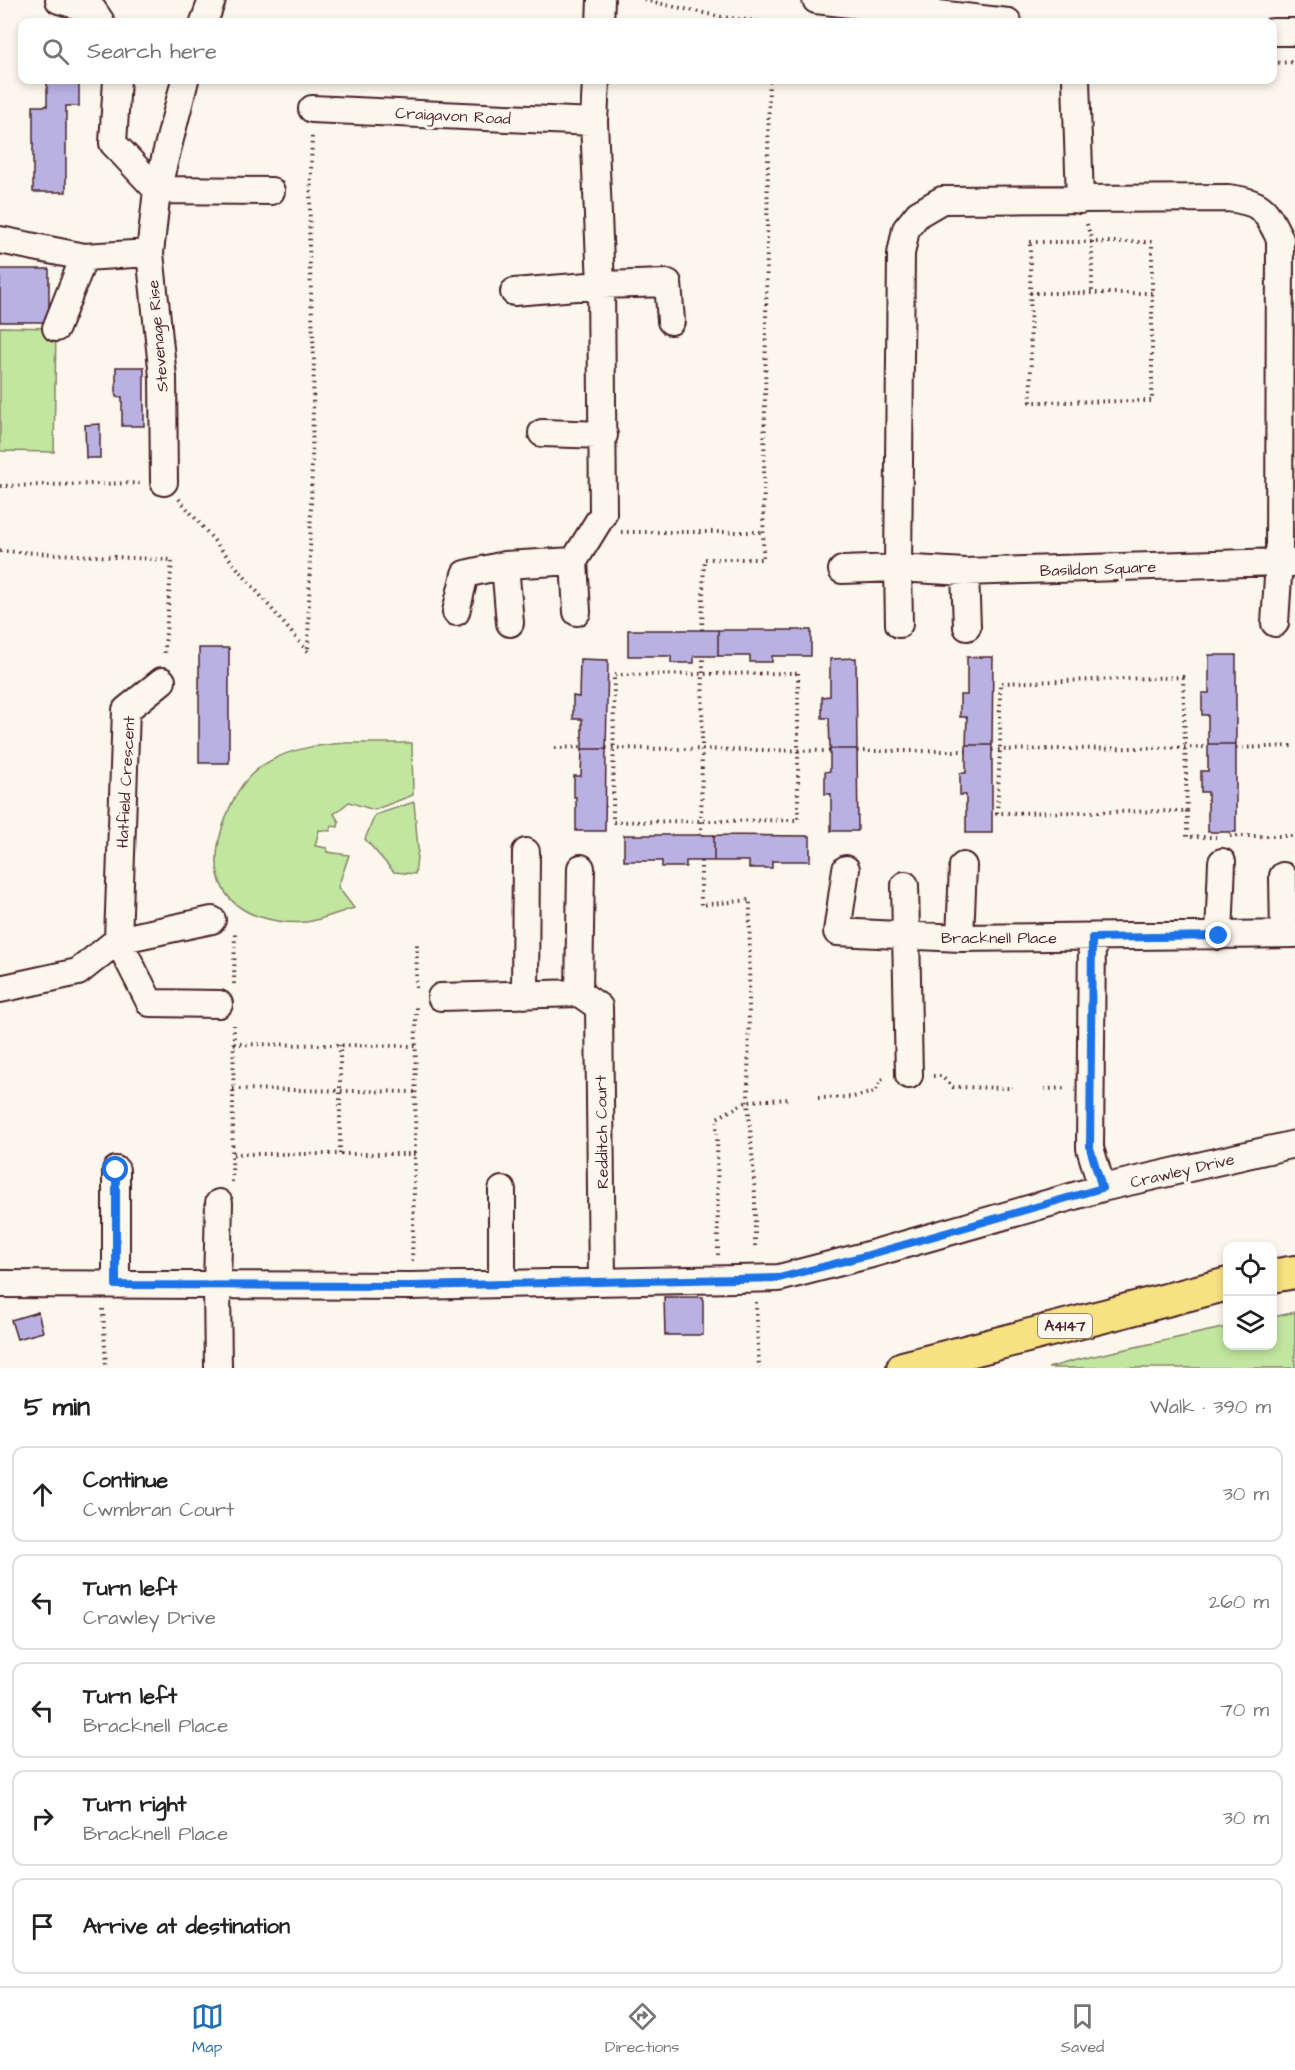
<!DOCTYPE html>
<html lang="en">
<head>
<meta charset="utf-8">
<style>
  body { margin:0; font-family:"Architects Daughter",sans-serif; background:#f6f6f6; color:#222 }
  .controls { position:absolute; right:18px; bottom:18px; display:grid; overflow:hidden; border-radius:12px; box-shadow:0 3px 9px #0003 }
  .controls button { width:54px; height:54px; display:grid; place-items:center; padding:0; border:0; border-bottom:2px solid #e0e0e0; background:#fff; color:#222; font:30px sans-serif }
  .stop { position:absolute; width:18px; height:18px; margin:-14px; border:4px solid #1a73e8; border-radius:50%; background:#fff }
  .stop.end { background:#1a73e8; border-color:#fff; box-shadow:0 2px 6px #0008 }
  .list { margin:0; padding:0; list-style:none }
  h2 { display:flex; justify-content:space-between; align-items:center; height:78px; margin:0; padding:0 24px; font-size:26px }
  h2 small { font-size:20px; font-weight:400; color:#767676 }
  .list li { display:grid; grid-template-columns:39px 1fr auto; gap:18px; align-items:center; box-sizing:border-box; height:96px; margin:0 12px 12px; padding:0 12px; border:2px solid #e0e0e0; border-radius:12px }
  .list b { display:block; font-size:22px; white-space:nowrap }
  .list p { margin:0; font-size:20px; white-space:nowrap; color:#767676 }
  .list em { font-size:20px; font-style:normal; color:#767676 }
  .icon { flex:none; width:33px; height:33px; fill:none; stroke:currentColor; stroke-width:2; stroke-linecap:round; stroke-linejoin:round }
  .map { position:relative; flex:none; width:1295px; height:1368px; overflow:hidden }
  .search { position:absolute; background:#fff; box-shadow:0 3px 9px #0003; left:18px; right:18px; top:18px; height:66px; display:flex; align-items:center; gap:15px; box-sizing:border-box; padding:0 21px; border-radius:12px; color:#767676; font-size:22px }
  .sheet { height:618px; background:#fff }
  nav { display:flex; justify-content:space-around; align-items:center; box-sizing:border-box; height:84px; border-top:2px solid #e0e0e0; background:#fff; font-size:16px; color:#767676 }
  nav a { display:grid; justify-items:center; gap:3px }
  nav .on { color:#1f6fb2 }
  .map>svg:first-child { display:block }
</style>
</head>
<body>
<div class="map">
<svg width="1295" height="1368" viewBox="0 0 1295 1368">
  <rect width="100%" height="100%" fill="#fbf7ec"/>
  <filter id="ink" filterUnits="userSpaceOnUse"><feTurbulence type="fractalNoise" baseFrequency=".0167" numOctaves="2"/><feDisplacementMap in="SourceGraphic" scale="12" xChannelSelector="R" yChannelSelector="G"/><feConvolveMatrix kernelMatrix="1 2 1 2 8 2 1 2 1" color-interpolation-filters="sRGB"/></filter>
  <g filter="url(#ink)">
    <path fill="#c1e6a0" stroke="#868266" stroke-width="1.5" d="M0,327L56,328L54,452L0,451Z
      M345,743H412L413,795L374,810L349,802L334,814L339,822L338,827L331,826L330,831L319,830L315,846L327,848V852L349,855L338,887L354,908C339,912 322,920 306,922C289,924 273,921 257,916C210,899 211,856 226,817C235,793 247,773 270,761C293,748 319,745 345,743Z
      M414,802L418,849L415,874L394,872L365,839L375,815Z
      M1295,1312V1368H1048L1076,1360L1227,1327L1228,1346H1272L1273,1317Z"/>
    <path fill="#b8b1e2" stroke="#4a1f2b" stroke-width="1.5" d="M47,80H79V106H66V192H33V106H47Z
      M0,269H49V322H0Z
      M116,367H144V426H122V397H116Z
      M100,424V458H86L85,425Z
      M628,630H718V656H694V663H671V656H628Z
      M718,630H811V656H772V662H750V656H718Z
      M199,648H229V763H199Z
      M1209,655H1236V744H1208V715H1202V693H1209Z
      M967,657H993L992,745H966L967,717H960V695H967Z
      M856,658L857,749H830L829,718H822V697L830,696V659Z
      M580,659L608,660L606,749H582V719H573V696L579,697Z
      M1208,744H1236V832H1208V792H1201V771H1208Z
      M966,745H992V833H966V795H960V773H966Z
      M582,749H606L605,831H576V797H574V776H581Z
      M830,749H857L858,831H831V794H825V772L830,771Z
      M624,835H714V861H686V867H662V861H624Z
      M714,835L810,836V861H772V868H749V861H714Z
      M664,1297H703V1335H665Z
      M38,1312L43,1332L17,1339L11,1320Z"/>
    <g fill="none" stroke-linecap="round" stroke-linejoin="round">
      <defs>
        <path id="minor" d="M59,0L93,10L101,22
          M816,0L1008,22
          M204,22L212,0
          M600,22L601,0
          M1272,32H1295
          M117,80L113,143L157,190L271,191
          M1076,80L1080,200
          M312,109L594,122
          M1228,198C1264,203 1265,209 1280,239L1279,562L965,572L898,568L901,254L906,229L918,214L942,200Z
          M0,240L84,257L150,253
          M514,292L601,285L668,283L671,321
          M56,328L84,257
          M542,433L604,435
          M164,482L163,377L150,253L157,190L185,80
          M574,561L603,514L601,285L594,122L596,80
          M574,561L577,612
          M505,565L510,623
          M842,570L898,568L899,624
          M965,572L967,627
          M456,612L465,574L505,565L574,561
          M1275,623L1279,562L1295,563
          M581,868L579,993L599,1007L602,1281
          M846,869L837,932L960,938L1295,934
          M1283,876L1284,934
          M905,885L909,1075
          M212,920L118,940L150,1003L219,1004
          M1219,936L1222,862
          M960,938L963,866
          M1092,938L1090,1148L1102,1188
          M0,989L78,972L118,940L126,710L162,681
          M525,995L526,852
          M441,997L579,993
          M116,1170V1285
          M502,1190V1284
          M0,1284L411,1286L779,1278L868,1255L1102,1188L1295,1144
          M218,1368L217,1286L219,1203"/>
        <path id="major" d="M1272,1276L1295,1272
          M903,1368L1228,1284"/>
      </defs>
      <use href="#minor" stroke="#4a1f2b" stroke-width="30"/>
      <use href="#major" stroke="#4a1f2b" stroke-width="36"/>
      <path stroke="#4a1f2b" stroke-width="4" stroke-dasharray="1.5 4.5" stroke-linecap="butt" d="M644,0L722,17L764,22
        M1272,63L1295,62
        M1087,224L1092,242V293
        M1030,242H1152V401L1031,402Z
        M1030,293H1152
        M0,486L140,483
        M179,499L308,652L314,361L309,245L312,134
        M621,532H763
        M0,551L172,560L164,657
        M702,630L704,559H763L769,80
        M798,673V820L613,822L614,675Z
        M1183,677L1187,811L997,813L1000,750V683Z
        M555,748L582,747
        M606,748L830,751
        M1236,748L1295,746
        M992,750L1208,747
        M857,751H966
        M1187,811V837H1216
        M701,835L703,656
        M1230,836H1295
        M701,861V905L750,900L748,1101L755,1192V1249
        M234,984L235,932
        M416,988L417,944
        M234,1044L416,1046
        M933,1076H941L953,1087L1013,1088
        M233,1089L415,1092
        M1044,1089L1067,1088
        M818,1098L853,1097L875,1092L881,1080L884,1079
        M233,1154H415
        M340,1154V1045
        M232,1182L234,1025
        M718,1255L717,1118L748,1101L790,1099
        M412,1261L415,1154L416,1005
        M756,1302L759,1368
        M103,1309L106,1368"/>
      <use href="#minor" stroke="#fbf7ec" stroke-width="26"/>
      <use href="#major" stroke="#f6e281" stroke-width="32"/>
    </g>
  </g>
  <g fill="none" stroke-linecap="round" stroke-linejoin="round" filter="url(#ink)">
    <path stroke="#1a73e8" stroke-width="8" d="M116,1170V1285L411,1286L779,1278L868,1255L1102,1188L1090,1148L1092,938L1219,936"/>
  </g>
  <g text-anchor="middle" stroke-width="6" stroke-linejoin="round" paint-order="stroke">
    <rect fill="#fbf7ec" stroke="#7f6065" stroke-width="1.5" x="1038" y="1314" width="54" height="24" rx="4.5"/>
    <g font-size="15" font-weight="bold" fill="#4a1f2b">
      <text x="1065" y="1331">A4147</text>
    </g>
    <g font-size="16" fill="#4a1f2b" stroke="#fbf7ec">
      <text transform="translate(453 115) rotate(3)" y="6">Craigavon Road</text>
      <text transform="translate(157 336) rotate(-95)" y="6">Stevenage Rise</text>
      <text transform="translate(1098 568) rotate(-2)" y="6">Basildon Square</text>
      <text transform="translate(125 782) rotate(-87)" y="6">Hatfield Crescent</text>
      <text x="999" y="943">Bracknell Place</text>
      <text transform="translate(601 1132) rotate(-91)" y="6">Redditch Court</text>
      <text transform="translate(1182 1170) rotate(-13)" y="6">Crawley Drive</text>
    </g>
  </g>
</svg>
<div class="controls">
<button><svg class="icon" aria-label="locate" viewBox="0 0 24 24"><circle cx="12" cy="12" r="6"/><path d="M12 2v4M12 18v4M2 12h4M18 12h4"/></svg></button>
<button><svg class="icon" aria-label="layers" viewBox="0 0 24 24"><path d="M12 4l9 5-9 5-9-5zM3 14l9 5 9-5"/></svg></button>
</div>
<div class="stop" style="left:116px;top:1170px"></div>
<div class="stop end" style="left:1219px;top:936px"></div>
<div class="search"><svg class="icon" aria-label="search" viewBox="0 0 24 24"><circle cx="10" cy="10" r="6"/><path d="M15 15l6 6"/></svg>Search here</div>
</div>
<section class="sheet">
<h2>5 min<small>Walk · 390 m</small></h2>
<ul class="list">
<li><svg class="icon" aria-label="ahead" viewBox="0 0 24 24"><path d="M12 20V5M6 11l6-6 6 6"/></svg><div><b>Continue</b><p>Cwmbran Court</p></div><em>30 m</em></li>
<li><svg class="icon" aria-label="left" viewBox="0 0 24 24"><path d="M17 20v-9H6M10 6l-5 5 5 5"/></svg><div><b>Turn left</b><p>Crawley Drive</p></div><em>260 m</em></li>
<li><svg class="icon" aria-label="left" viewBox="0 0 24 24"><path d="M17 20v-9H6M10 6l-5 5 5 5"/></svg><div><b>Turn left</b><p>Bracknell Place</p></div><em>70 m</em></li>
<li><svg class="icon" aria-label="right" viewBox="0 0 24 24"><path d="M7 20v-9h11M14 6l5 5-5 5"/></svg><div><b>Turn right</b><p>Bracknell Place</p></div><em>30 m</em></li>
<li><svg class="icon" aria-label="arrive" viewBox="0 0 24 24"><path d="M6 21V4h12l-3 4 3 4H6"/></svg><div><b>Arrive at destination</b></div></li>
</ul>
</section>
<nav>
<a class="on"><svg class="icon" aria-label="map" viewBox="0 0 24 24"><path d="M3 6l6-2 6 2 6-2v14l-6 2-6-2-6 2zM9 4v14M15 6v14"/></svg>Map</a>
<a><svg class="icon" aria-label="directions" viewBox="0 0 24 24"><path d="M12 3l9 9-9 9-9-9zM9 14v-3h6M13 9l2 2-2 2"/></svg>Directions</a>
<a><svg class="icon" aria-label="saved" viewBox="0 0 24 24"><path d="M7 4h10v16l-5-4-5 4z"/></svg>Saved</a>
</nav>
</body>
</html>
